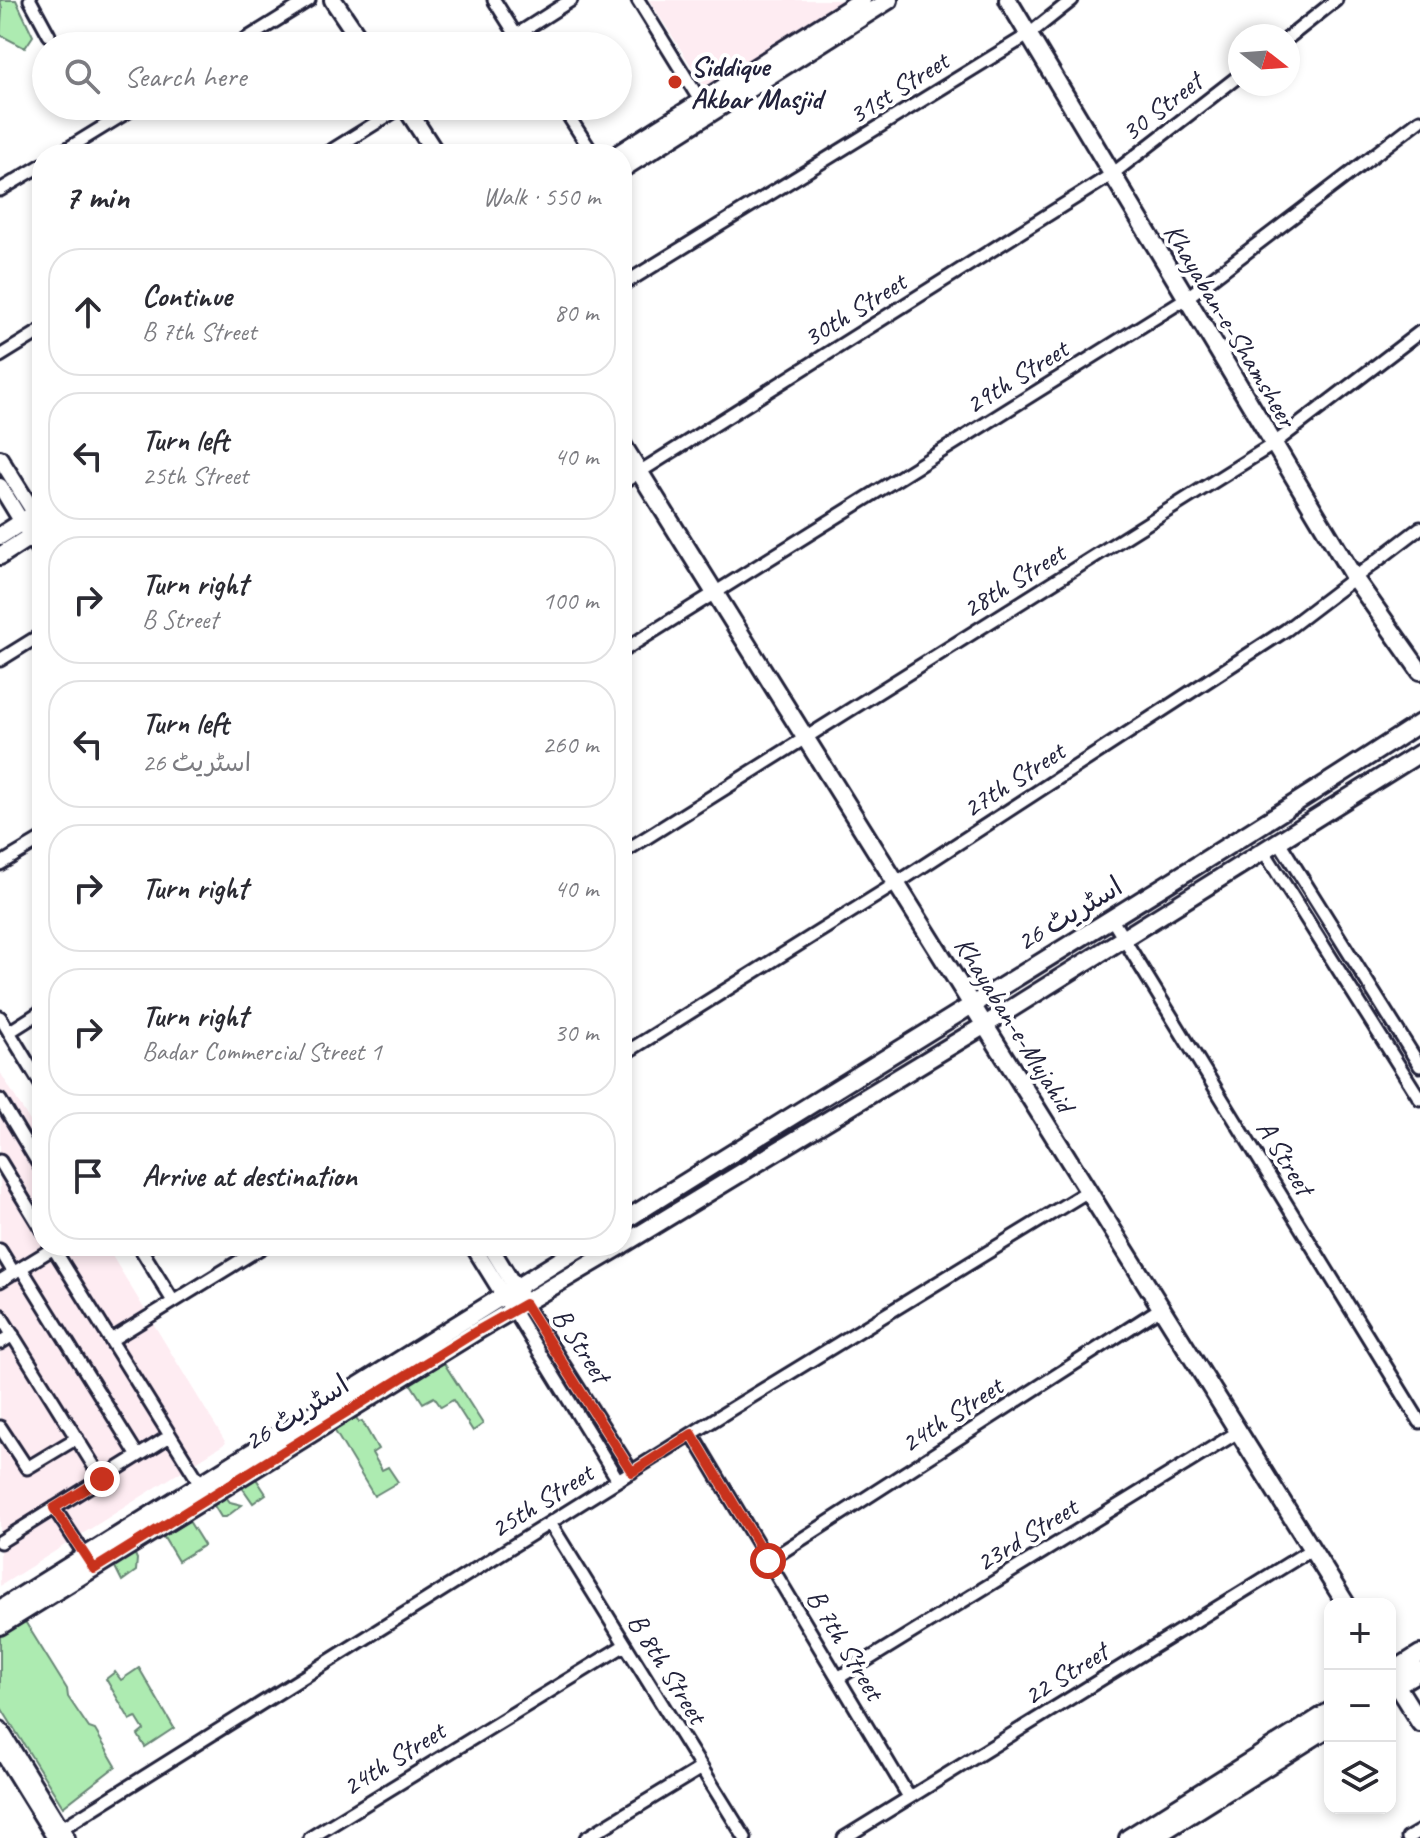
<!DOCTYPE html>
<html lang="en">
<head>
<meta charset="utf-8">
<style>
  body { margin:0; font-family:Caveat,"Playpen Sans Arabic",sans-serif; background:#f7f7f7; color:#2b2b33 }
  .controls { position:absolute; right:24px; bottom:24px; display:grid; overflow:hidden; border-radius:16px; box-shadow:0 4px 12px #0003 }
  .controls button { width:72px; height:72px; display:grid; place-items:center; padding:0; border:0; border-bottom:2px solid #e1e1e2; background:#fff; color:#2b2b33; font:40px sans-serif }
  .compass { position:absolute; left:1228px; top:24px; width:72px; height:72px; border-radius:50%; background:#fff; box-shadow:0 4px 12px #0003; rotate:107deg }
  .stop { position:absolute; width:24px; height:24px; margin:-18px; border:6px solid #c8321e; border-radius:50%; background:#fff }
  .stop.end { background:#c8321e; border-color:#fff; box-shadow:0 2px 8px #0008 }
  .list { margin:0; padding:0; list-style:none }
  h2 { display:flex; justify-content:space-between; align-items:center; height:104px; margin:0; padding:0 32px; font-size:34px }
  h2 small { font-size:26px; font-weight:400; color:#7c7c81 }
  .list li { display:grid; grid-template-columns:52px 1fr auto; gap:24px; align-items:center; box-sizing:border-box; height:128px; margin:0 16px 16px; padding:0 16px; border:2px solid #e1e1e2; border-radius:32px }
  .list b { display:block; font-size:30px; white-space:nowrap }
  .list p { margin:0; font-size:26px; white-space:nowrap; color:#7c7c81 }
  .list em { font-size:26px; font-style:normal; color:#7c7c81 }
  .icon { flex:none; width:44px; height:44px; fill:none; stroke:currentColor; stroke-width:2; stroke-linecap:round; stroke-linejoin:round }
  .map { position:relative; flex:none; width:1420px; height:1838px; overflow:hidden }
  .search { position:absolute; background:#fff; box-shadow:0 4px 12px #0003; left:32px; top:32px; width:600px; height:88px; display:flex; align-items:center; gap:20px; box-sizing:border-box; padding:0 28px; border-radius:44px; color:#7c7c81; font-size:30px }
  .panel { position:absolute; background:#fff; box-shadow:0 4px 12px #0003; left:32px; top:144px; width:600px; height:1112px; border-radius:32px }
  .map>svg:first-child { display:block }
</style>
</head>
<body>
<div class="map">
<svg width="1420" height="1838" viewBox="0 0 1420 1838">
  <rect width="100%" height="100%" fill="#fff"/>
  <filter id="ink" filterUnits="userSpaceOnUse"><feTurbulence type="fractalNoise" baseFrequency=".0125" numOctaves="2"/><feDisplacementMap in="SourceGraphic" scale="16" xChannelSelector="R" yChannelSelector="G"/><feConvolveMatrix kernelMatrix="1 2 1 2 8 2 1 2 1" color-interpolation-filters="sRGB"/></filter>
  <g filter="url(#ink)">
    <path fill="#feecf2" d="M649,0H850L708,92Z
      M0,1072L42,1141V1246H106L226,1443L0,1586Z"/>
    <path fill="#adebb1" stroke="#688676" stroke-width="2" d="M0,0H16L33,36L25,48L0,35L2,9Z
      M440,1357L483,1424L473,1431L453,1400L441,1407L434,1397L423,1403L407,1378Z
      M355,1416L359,1422L362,1421L378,1449L372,1453L382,1470L388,1467L398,1482L374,1496L333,1428Z
      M253,1474L266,1494L253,1503L239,1483Z
      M222,1492L230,1502L242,1505L226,1517H221L210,1499Z
      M189,1521L204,1545L178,1561L163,1536Z
      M133,1550L137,1559L136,1571L122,1581L113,1563Z
      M21,1615L67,1689L68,1697L89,1728L95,1730L116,1766L63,1807L0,1706V1629Z
      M139,1668L174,1728L145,1747L138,1735L144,1730L136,1717L130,1720L106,1679L115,1672L121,1680Z"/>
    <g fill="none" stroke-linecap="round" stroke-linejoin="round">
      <defs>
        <path id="minor" d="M30,0L49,35
          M494,0L523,46
          M638,0L701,102
          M1288,38L1336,0
          M235,46L309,0
          M499,46L571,0
          M562,106L593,154
          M59,154L137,106
          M326,154L403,106
          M0,190L42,165
          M622,285L1028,35L1072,0
          M0,356L42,330
          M622,483L1111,175L1240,75
          M622,651L1185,299L1420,120
          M0,660L42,634
          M1278,840L1420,1066
          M1263,850L1420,1099
          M622,853L1272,445L1420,332
          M0,864L42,839
          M1111,918L1420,1422
          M0,1017L42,1086
          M9,1032L42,1011
          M622,1055L897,883L1286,630L1420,528
          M0,1100L42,1170
          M0,1161L42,1230
          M52,1246L201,1485
          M139,1246L173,1301
          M0,1250L14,1273
          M21,1268L138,1456
          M0,1281L57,1246
          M525,1304L632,1472
          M514,1311L618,1480
          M0,1315L102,1479
          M111,1340L264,1246
          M0,1343L13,1335
          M0,1427L27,1468L77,1438
          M692,1434L909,1797
          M54,1508L89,1561
          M550,1523L745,1838
          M0,1542L170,1436
          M768,1561L1161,1308
          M838,1678L1238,1432
          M56,1832L733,1408L1088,1191
          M310,1838L625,1645
          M586,1838L701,1768
          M844,1838L1312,1549
          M1408,1838L1420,1831"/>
        <path id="tertiary" d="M0,458L40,522
          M0,486L42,555
          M473,1246L509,1304
          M490,1246L521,1297
          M0,1729L67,1838
          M0,1749L55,1838"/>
        <path id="secondary" d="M333,0L364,46
          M1008,0L1355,579L1420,671
          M405,106L436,154
          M618,154L862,0
          M622,169L889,0
          M622,444L1346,1604
          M0,536L42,509
          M0,556L42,529
          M622,1222C888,1055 1157,894 1420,723
          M622,1245L985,1025L1420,753
          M0,1609L583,1246
          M0,1626L477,1331L621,1246
          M1390,1673L1420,1654
          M1390,1675L1420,1723
          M1390,1689L1420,1671
          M1128,1838L1330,1711
          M1153,1838L1330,1727"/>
      </defs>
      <use href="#minor" stroke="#22223b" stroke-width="17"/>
      <use href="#tertiary" stroke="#22223b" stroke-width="20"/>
      <use href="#secondary" stroke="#22223b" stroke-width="22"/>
      <use href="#minor" stroke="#fff" stroke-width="11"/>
      <use href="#tertiary" stroke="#fff" stroke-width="14"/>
      <use href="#secondary" stroke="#fff" stroke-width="16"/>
    </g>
  </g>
  <g fill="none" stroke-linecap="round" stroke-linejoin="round" filter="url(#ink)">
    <path stroke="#c8321e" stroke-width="10" d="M102,1479L54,1508L94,1569L477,1331L525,1304L632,1472L692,1434L768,1561"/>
  </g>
  <circle fill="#c8321e" stroke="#fff" stroke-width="3" cx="675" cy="82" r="8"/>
  <g text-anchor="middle" stroke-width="8" stroke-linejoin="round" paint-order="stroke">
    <g font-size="28" font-weight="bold" fill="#22223b" stroke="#fff" text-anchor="start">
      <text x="691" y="76">Siddique<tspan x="691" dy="32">Akbar Masjid</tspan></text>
    </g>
    <g font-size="28" fill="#22223b" stroke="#fff">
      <text transform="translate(898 87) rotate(-32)" y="10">31st Street</text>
      <text transform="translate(1161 106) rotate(-38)" y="10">30 Street</text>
      <text transform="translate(854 309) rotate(-32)" y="10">30th Street</text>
      <text transform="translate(1231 325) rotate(59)" y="10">Khayaban-e-Shamsheer</text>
      <text transform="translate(1016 376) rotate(-32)" y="10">29th Street</text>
      <text transform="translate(1013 580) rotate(-32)" y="10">28th Street</text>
      <text transform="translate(1013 779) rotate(-33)" y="10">27th Street</text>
      <text transform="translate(1069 913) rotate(-31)" y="10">اسٹریٹ 26</text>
      <text transform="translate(1015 1024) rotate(58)" y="10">Khayaban-e-Mujahid</text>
      <text transform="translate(1286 1157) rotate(58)" y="10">A Street</text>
      <text transform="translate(582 1345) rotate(57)" y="10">B Street</text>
      <text transform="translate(296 1412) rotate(-32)" y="10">اسٹریٹ 26</text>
      <text transform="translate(951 1414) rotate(-33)" y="10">24th Street</text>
      <text transform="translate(541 1500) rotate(-32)" y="10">25th Street</text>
      <text transform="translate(1026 1534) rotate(-32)" y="10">23rd Street</text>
      <text transform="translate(846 1644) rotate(59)" y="10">B 7th Street</text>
      <text transform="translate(668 1668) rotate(58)" y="10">B 8th Street</text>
      <text transform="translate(1065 1673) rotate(-32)" y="10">22 Street</text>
      <text transform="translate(393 1758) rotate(-32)" y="10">24th Street</text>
    </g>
  </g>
</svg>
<div class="controls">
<button>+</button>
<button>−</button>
<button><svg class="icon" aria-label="layers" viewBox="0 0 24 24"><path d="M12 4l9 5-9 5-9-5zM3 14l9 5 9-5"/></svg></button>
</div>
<svg class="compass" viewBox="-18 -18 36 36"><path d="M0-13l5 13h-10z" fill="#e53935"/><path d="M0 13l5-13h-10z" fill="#7c7c81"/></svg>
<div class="stop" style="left:768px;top:1561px"></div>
<div class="stop end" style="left:102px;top:1479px"></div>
<div class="search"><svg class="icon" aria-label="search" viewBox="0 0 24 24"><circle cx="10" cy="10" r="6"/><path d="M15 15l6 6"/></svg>Search here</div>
<section class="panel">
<h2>7 min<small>Walk · 550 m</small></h2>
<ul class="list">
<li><svg class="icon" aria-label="ahead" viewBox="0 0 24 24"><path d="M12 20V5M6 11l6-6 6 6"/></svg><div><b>Continue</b><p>B 7th Street</p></div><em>80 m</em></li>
<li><svg class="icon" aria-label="left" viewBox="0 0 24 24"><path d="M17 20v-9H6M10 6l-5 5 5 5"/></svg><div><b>Turn left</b><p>25th Street</p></div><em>40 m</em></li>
<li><svg class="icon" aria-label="right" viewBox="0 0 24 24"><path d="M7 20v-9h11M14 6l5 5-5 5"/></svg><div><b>Turn right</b><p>B Street</p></div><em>100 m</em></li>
<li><svg class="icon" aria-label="left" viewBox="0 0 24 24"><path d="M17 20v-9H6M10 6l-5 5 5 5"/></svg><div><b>Turn left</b><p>اسٹریٹ 26</p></div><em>260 m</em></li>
<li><svg class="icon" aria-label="right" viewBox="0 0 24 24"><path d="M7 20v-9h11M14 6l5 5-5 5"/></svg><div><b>Turn right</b></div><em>40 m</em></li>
<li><svg class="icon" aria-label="right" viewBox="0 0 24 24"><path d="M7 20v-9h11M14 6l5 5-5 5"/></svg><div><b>Turn right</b><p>Badar Commercial Street 1</p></div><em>30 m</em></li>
<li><svg class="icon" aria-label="arrive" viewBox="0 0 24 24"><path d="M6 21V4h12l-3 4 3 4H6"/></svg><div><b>Arrive at destination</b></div></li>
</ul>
</section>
</div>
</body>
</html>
